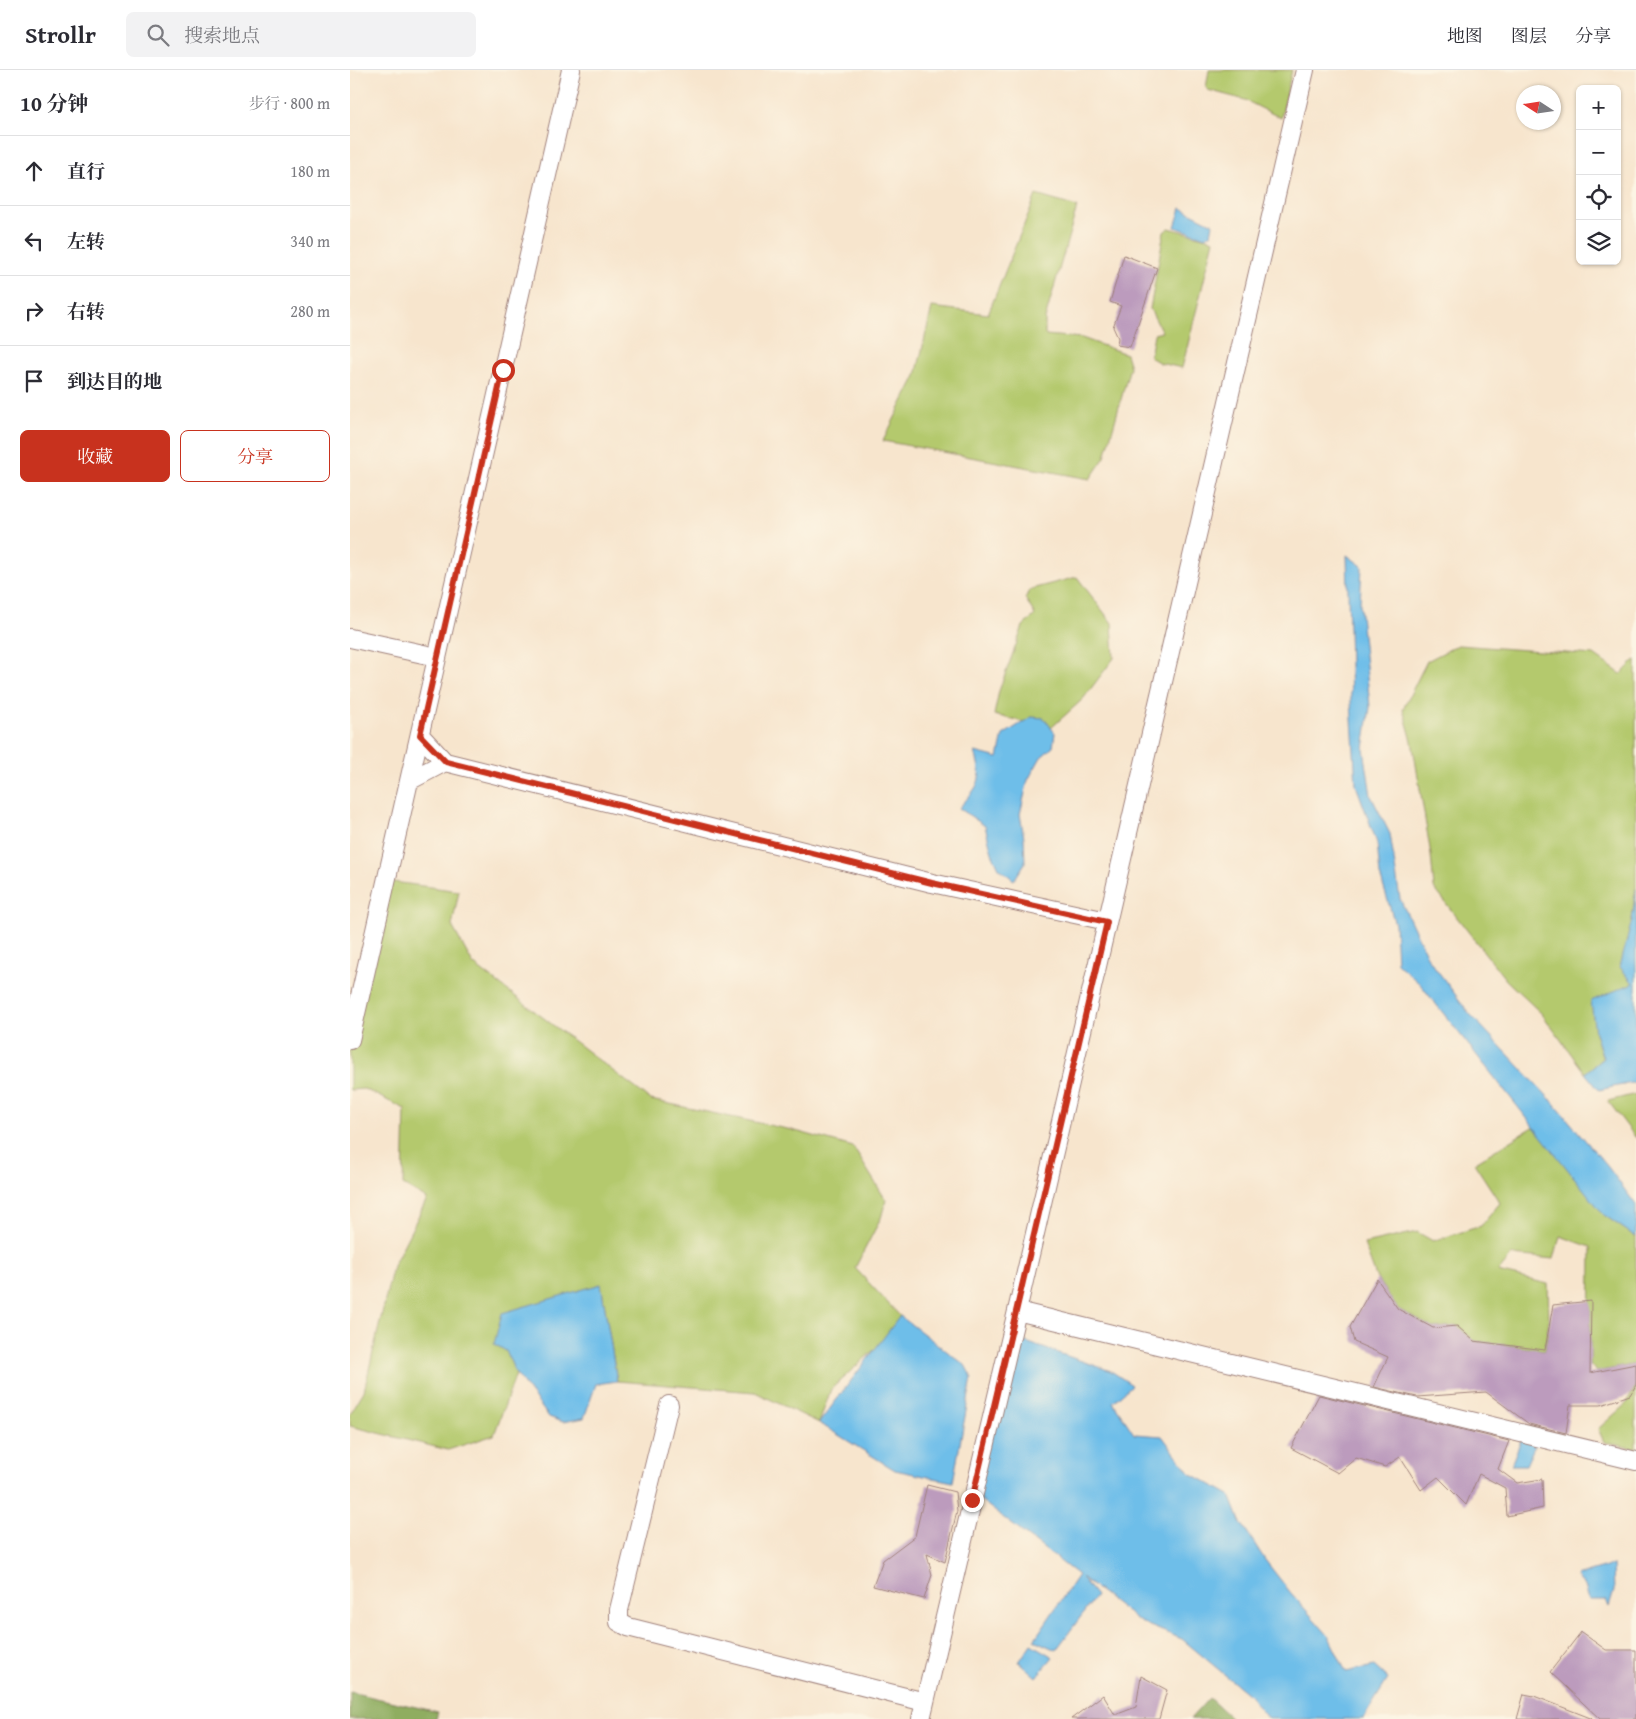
<!DOCTYPE html>
<html lang="zh">
<head>
<meta charset="utf-8">
<style>
  body { margin:0; font-family:"Gentium Book Plus","Noto Serif SC",serif; background:#f2f2f3; color:#2b2b33 }
  .controls { position:absolute; right:15px; top:15px; display:grid; overflow:hidden; border-radius:8px; box-shadow:0 1px 4px #0004 }
  .controls button { width:45px; height:45px; display:grid; place-items:center; padding:0; border:0; border-bottom:1px solid #e1e1e2; background:#fff; color:#2b2b33; font:25px sans-serif }
  .compass { position:absolute; left:1166px; top:15px; width:45px; height:45px; border-radius:50%; background:#fff; box-shadow:0 1px 4px #0004; rotate:282deg }
  .stop { position:absolute; width:15px; height:15px; margin:-11px; border:4px solid #c8321e; border-radius:50%; background:#fff }
  .stop.end { background:#c8321e; border-color:#fff; box-shadow:0 1px 5px #0008 }
  .list { margin:0; padding:0; list-style:none }
  h2 { display:flex; justify-content:space-between; align-items:center; height:65px; margin:0; padding:0 20px; font-size:21px }
  h2 small { font-size:16px; font-weight:400; color:#7c7c81 }
  .list li { display:grid; grid-template-columns:32px 1fr auto; gap:15px; align-items:center; box-sizing:border-box; height:70px; padding:0 20px; border-top:1px solid #e1e1e2 }
  .list b { display:block; font-size:19px; white-space:nowrap }
  .list em { font-size:16px; font-style:normal; color:#7c7c81 }
  .actions { display:flex; gap:10px; padding:15px 20px }
  .actions a { flex:1; padding:11px 0; border:1px solid #c8321e; border-radius:8px; text-align:center; font-size:18px; color:#c8321e }
  .actions .main { background:#c8321e; color:#fff }
  .icon { flex:none; width:28px; height:28px; fill:none; stroke:currentColor; stroke-width:2; stroke-linecap:round; stroke-linejoin:round }
  .map { position:relative; flex:none; width:1286px; height:1649px; overflow:hidden }
  header { display:flex; align-items:center; gap:30px; box-sizing:border-box; height:70px; padding:0 25px; background:#fff; border-bottom:1px solid #e1e1e2 }
  header strong { font-size:24px }
  nav { display:flex; gap:28px; margin-inline-start:auto; font-size:18px }
  .search { width:350px; height:45px; background:#f2f2f3; display:flex; align-items:center; gap:12px; box-sizing:border-box; padding:0 18px; border-radius:8px; color:#7c7c81; font-size:19px }
  main { display:flex }
  aside { flex:1; background:#fff }
  .map>svg:first-child { display:block }
</style>
</head>
<body>
<header>
<strong>Strollr</strong>
<div class="search"><svg class="icon" aria-label="search" viewBox="0 0 24 24"><circle cx="10" cy="10" r="6"/><path d="M15 15l6 6"/></svg>搜索地点</div>
<nav><a>地图</a><a>图层</a><a>分享</a></nav>
</header>
<main>
<aside>
<h2>10 分钟<small>步行 · 800 m</small></h2>
<ul class="list">
<li><svg class="icon" aria-label="ahead" viewBox="0 0 24 24"><path d="M12 20V5M6 11l6-6 6 6"/></svg><div><b>直行</b></div><em>180 m</em></li>
<li><svg class="icon" aria-label="left" viewBox="0 0 24 24"><path d="M17 20v-9H6M10 6l-5 5 5 5"/></svg><div><b>左转</b></div><em>340 m</em></li>
<li><svg class="icon" aria-label="right" viewBox="0 0 24 24"><path d="M7 20v-9h11M14 6l5 5-5 5"/></svg><div><b>右转</b></div><em>280 m</em></li>
<li><svg class="icon" aria-label="arrive" viewBox="0 0 24 24"><path d="M6 21V4h12l-3 4 3 4H6"/></svg><div><b>到达目的地</b></div></li>
</ul>
<div class="actions"><a class="main">收藏</a><a>分享</a></div>
</aside>
<div class="map">
<svg width="1286" height="1649" viewBox="0 0 1286 1649">
  <rect width="100%" height="100%" fill="#fcf5e5"/>
  <filter id="ink" filterUnits="userSpaceOnUse"><feTurbulence type="fractalNoise" baseFrequency=".02" numOctaves="2"/><feDisplacementMap in="SourceGraphic" scale="10" xChannelSelector="R" yChannelSelector="G"/><feConvolveMatrix kernelMatrix="1 2 1 2 8 2 1 2 1" color-interpolation-filters="sRGB"/></filter>
  <filter id="wash" filterUnits="userSpaceOnUse"><feTurbulence type="fractalNoise" baseFrequency=".0096" numOctaves="4" result="noise"/><feDisplacementMap in="SourceGraphic" scale="20" xChannelSelector="R" yChannelSelector="G"/><feGaussianBlur stdDeviation="1.12" result="paint"/><feColorMatrix in="noise" values="0 0 0 0 0 0 0 0 0 0 0 0 0 0 0 0 0 1.4 0 .05"/><feComposite in="paint" operator="in"/></filter>
  <g filter="url(#wash)">
    <rect width="100%" height="100%" fill="#f7e5cd"/>
    <path fill="#b4c96d" stroke="#7f744c" d="M859,0H942L931,48L895,30L858,20L856,18Z
      M686,125L727,137L695,249V265L732,268L776,284L780,297L755,387L740,409L533,371L566,306L582,237L638,244Z
      M819,158L864,170L832,298L810,293L800,287L804,264L812,262L800,239L814,162Z
      M727,507L762,553L764,588L733,629L701,658L644,645L649,621L673,556L685,545L675,528L681,519Z
      M1108,575L1244,585L1271,604L1286,589V819L1282,850L1283,913L1245,963L1253,988L1235,1003L1192,944L1156,910L1084,818L1081,785L1062,671L1053,639L1077,591Z
      M36,811L109,821L102,856L123,894L301,1030L442,1060L503,1077L536,1130L531,1148L505,1198L550,1246L536,1269L481,1319L469,1353L405,1322L267,1311L251,1215L156,1280L166,1304L144,1365L98,1380L0,1356V1344L14,1321L43,1196L77,1129L53,1115L55,1039L14,1019L0,1020V970Z
      M1286,1024V1068L1258,1031Z
      M1185,1056L1254,1145L1286,1167V1294L1246,1302L1240,1294L1241,1177L1210,1166L1204,1189L1162,1185L1148,1202L1198,1214L1199,1250L1195,1280L1124,1271L1107,1256L1083,1258L1048,1239L1027,1209L1014,1174L1067,1162L1083,1171L1131,1156L1150,1133L1124,1093Z
      M1286,1315V1379L1254,1372L1248,1359L1277,1333Z"/>
    <path fill="#8fad60" stroke="#6c6646" d="M0,1622L88,1642L86,1649H0Z
      M859,1628L882,1649H840Z"/>
    <path fill="#6ebee9" stroke="#5c6e8a" d="M831,138L863,154L861,164L855,167L825,157Z
      M997,485L1012,496L1010,534L1020,637L1014,679L1021,726L1040,764L1050,829L1078,888L1119,943L1202,1031L1258,1097L1286,1135V1167L1254,1145L1070,914L1047,893L1045,854L1030,805L1027,773L1006,715L1001,632Z
      M681,647L694,648L705,663L703,677L691,687L678,710L670,744L674,768L675,793L664,810L649,798L642,783L635,756L609,738C629,715 634,712 625,682L648,688L653,665Z
      M1286,819V1012L1249,1020L1235,1003L1253,988L1245,963L1241,931L1283,913L1270,897L1282,850Z
      M251,1214L267,1311L246,1314L234,1348L213,1352L199,1347L166,1304L156,1281L144,1274L152,1243Z
      M550,1246L615,1295L622,1308L603,1412L545,1400L469,1353Z
      M661,1267L761,1301L782,1315L763,1332L784,1364L812,1366L840,1403L880,1425L890,1451L915,1490L940,1522L978,1565L996,1602L1024,1596L1038,1609L1013,1649H918L898,1624L832,1569L790,1552L731,1507L746,1526L706,1580L684,1570L728,1505L624,1425Z
      M1171,1370L1185,1375L1176,1395H1161Z
      M1263,1495L1264,1521L1259,1537L1256,1530H1239L1235,1516L1226,1506Z
      M681,1574L703,1587L686,1607L669,1592Z"/>
    <g id="blocks">
      <path fill="#bc9bbd" d="M774,185L807,198L780,277L767,275L768,268L763,257L771,236L760,232Z
        M1027,1209L1048,1239L1083,1258L1107,1256L1124,1271L1195,1280L1203,1235L1241,1231L1240,1303L1286,1294V1315L1280,1325L1251,1335H1220L1216,1363L1179,1354L1136,1322L1067,1327L1024,1317L1038,1287L1004,1272L1000,1257Z
        M969,1325L1159,1371L1148,1399L1167,1413L1192,1409L1193,1438L1157,1446L1155,1418L1129,1404L1116,1435L1088,1407L1071,1420L1050,1387L1035,1397L1006,1388L988,1403L941,1378Z
        M577,1415L605,1422L607,1441L595,1492L577,1484L582,1505L574,1529L523,1516L533,1490L565,1466Z
        M1231,1562L1256,1580H1286V1649H1250L1200,1602Z
        M791,1606L817,1620L809,1649H721L753,1625L765,1645L786,1637Z
        M1174,1624L1184,1626L1243,1649H1167Z"/>
    </g>
  </g>
  <g filter="url(#ink)">
    <use href="#blocks" fill-opacity="0" stroke="#a0827c" stroke-width="1"/>
    <g fill="none" stroke-linecap="round" stroke-linejoin="round">
      <defs>
        <path id="minor" d="M0,568L87,587
          M70,665L95,692L582,813L757,851
          M59,711L95,692
          M0,970L221,0
          M667,1241L1286,1391
          M319,1335L269,1540V1552L278,1557L575,1632
          M571,1649L667,1241L955,0"/>
      </defs>
      <use href="#minor" stroke="#a0827c" stroke-width="20"/>
      <use href="#minor" stroke="#fff" stroke-width="18"/>
    </g>
  </g>
  <g fill="none" stroke-linecap="round" stroke-linejoin="round" filter="url(#ink)">
    <path stroke="#c8321e" stroke-width="6" d="M153,300L70,665L96,692L582,813L757,852L622,1430"/>
  </g>
</svg>
<div class="controls">
<button>+</button>
<button>−</button>
<button><svg class="icon" aria-label="locate" viewBox="0 0 24 24"><circle cx="12" cy="12" r="6"/><path d="M12 2v4M12 18v4M2 12h4M18 12h4"/></svg></button>
<button><svg class="icon" aria-label="layers" viewBox="0 0 24 24"><path d="M12 4l9 5-9 5-9-5zM3 14l9 5 9-5"/></svg></button>
</div>
<svg class="compass" viewBox="-18 -18 36 36"><path d="M0-13l5 13h-10z" fill="#e53935"/><path d="M0 13l5-13h-10z" fill="#7c7c81"/></svg>
<div class="stop" style="left:153px;top:300px"></div>
<div class="stop end" style="left:622px;top:1430px"></div>
</div>
</main>
</body>
</html>
